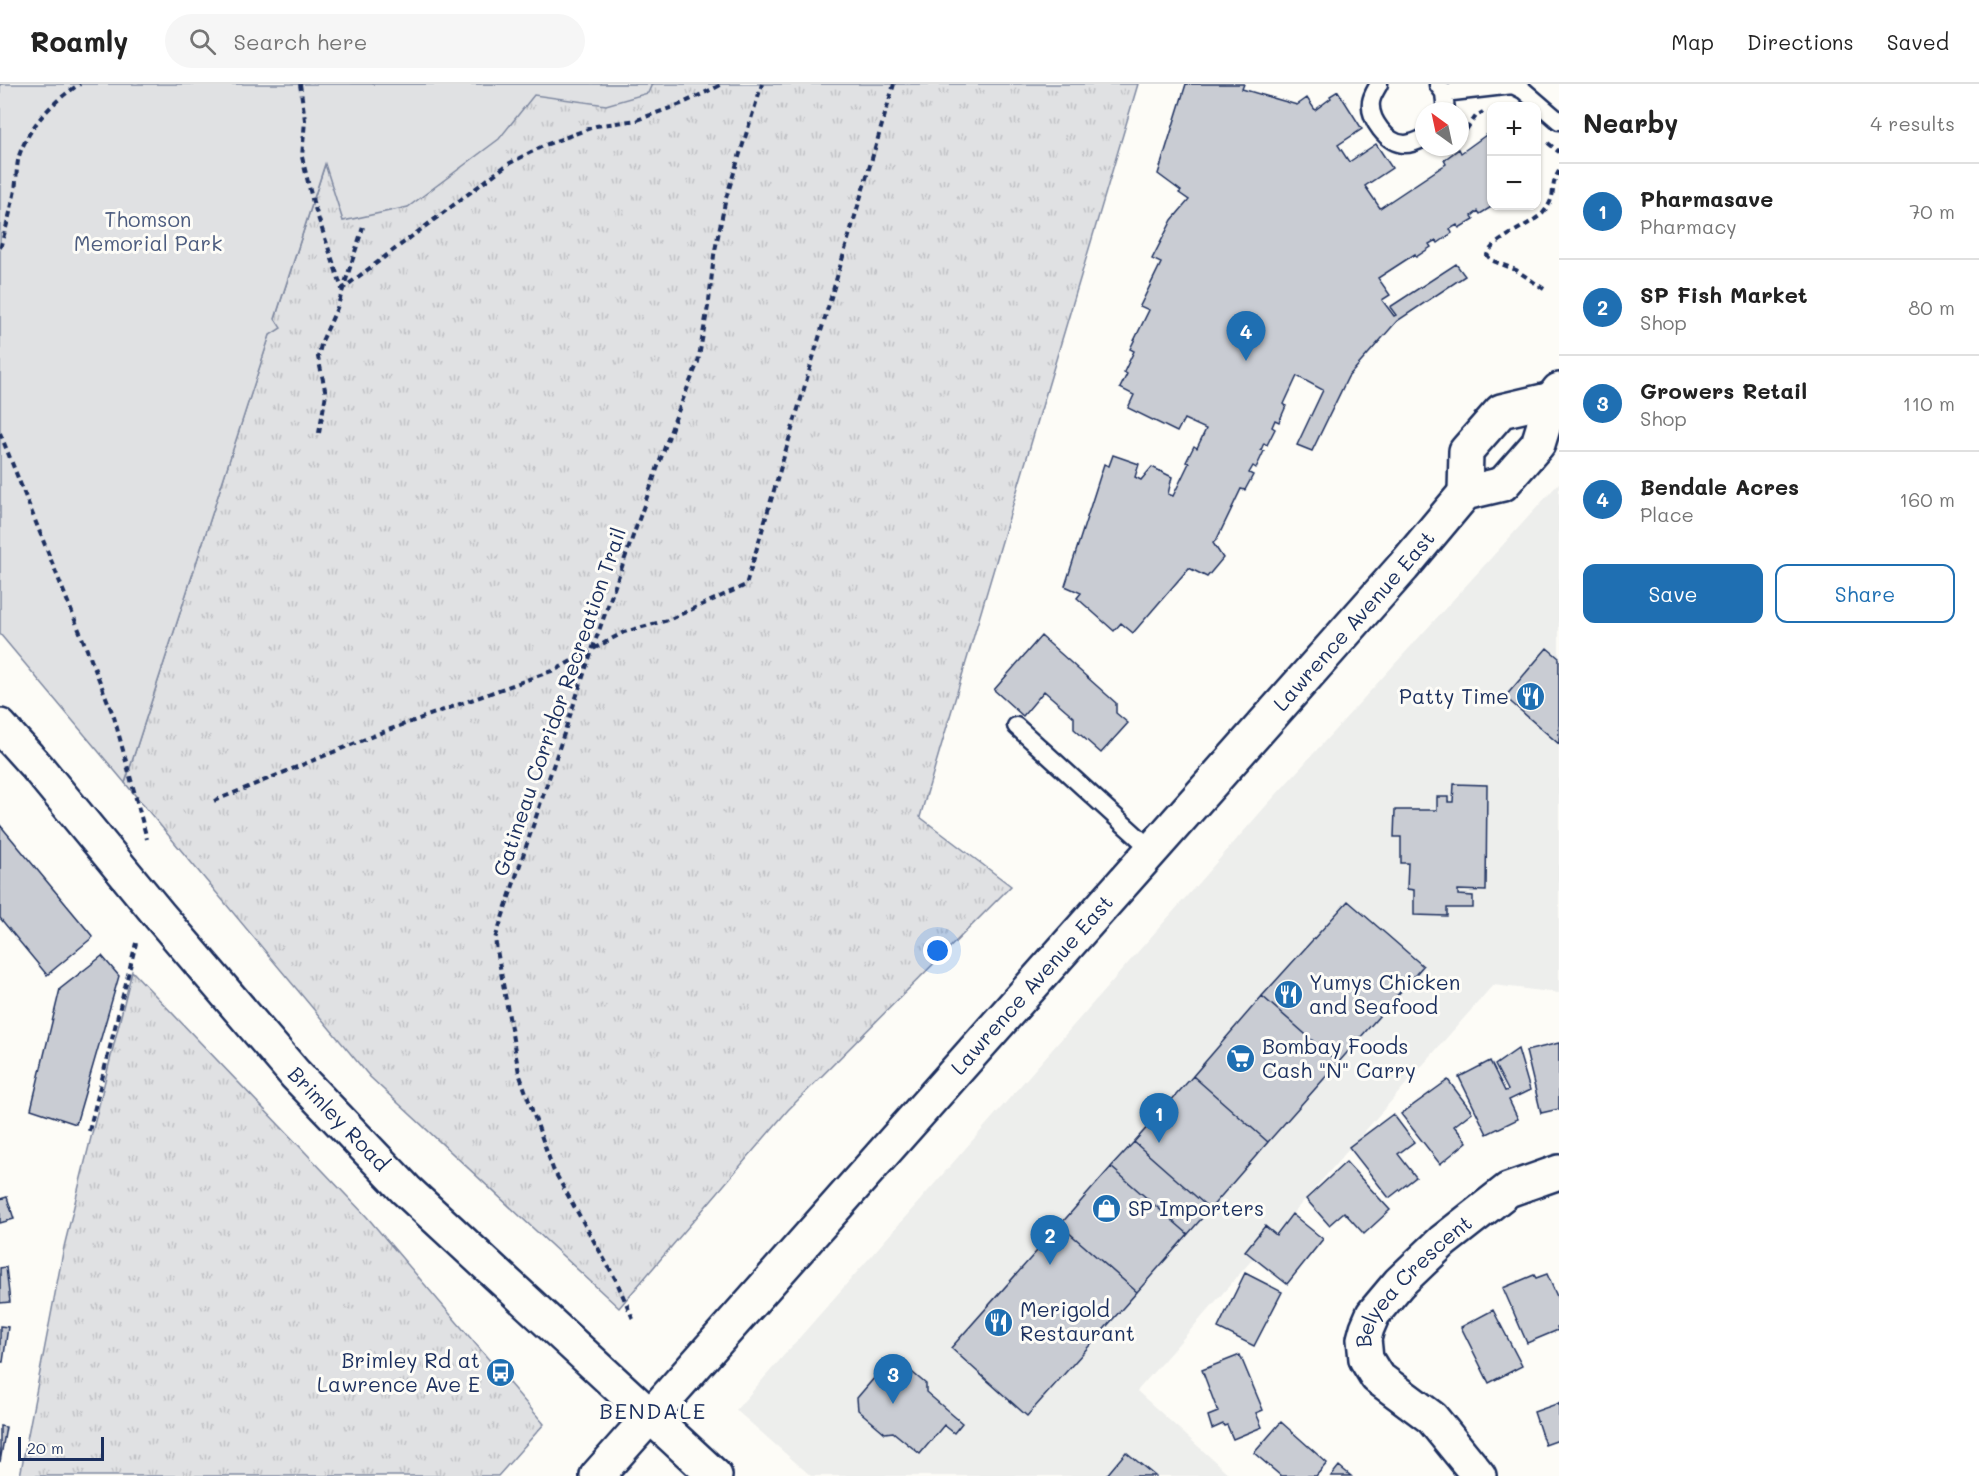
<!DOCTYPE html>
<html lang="en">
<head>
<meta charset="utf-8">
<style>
  body { margin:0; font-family:Mali,sans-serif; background:#f6f6f6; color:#222 }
  .controls { position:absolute; right:18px; top:18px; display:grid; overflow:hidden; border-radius:12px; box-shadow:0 2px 4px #0004 }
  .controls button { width:54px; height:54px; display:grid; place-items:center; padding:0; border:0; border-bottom:2px solid #e0e0e0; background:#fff; color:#222; font:30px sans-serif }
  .compass { position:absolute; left:1415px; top:18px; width:54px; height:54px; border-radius:50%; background:#fff; box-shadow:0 2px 4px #0004; rotate:327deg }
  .scale { position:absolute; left:18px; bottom:15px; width:86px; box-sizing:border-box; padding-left:6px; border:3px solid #1b2f5e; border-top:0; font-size:16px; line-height:21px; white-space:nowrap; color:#1b2f5e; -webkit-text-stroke:4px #fdfcf7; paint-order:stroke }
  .you { position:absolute; left:938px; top:867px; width:21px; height:21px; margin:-15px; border:4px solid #fff; border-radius:50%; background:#1a73e8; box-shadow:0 0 0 9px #1a73e833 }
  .badge { display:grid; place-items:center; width:39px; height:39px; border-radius:50%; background:#1f6fb2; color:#fff; font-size:20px; font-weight:700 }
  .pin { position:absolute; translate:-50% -50px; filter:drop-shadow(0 2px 3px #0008) }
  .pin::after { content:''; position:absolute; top:32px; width:21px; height:18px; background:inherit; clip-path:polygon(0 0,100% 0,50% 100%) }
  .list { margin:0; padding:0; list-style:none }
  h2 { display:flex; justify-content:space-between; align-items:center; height:78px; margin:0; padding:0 24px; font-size:26px }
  h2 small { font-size:20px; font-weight:400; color:#767676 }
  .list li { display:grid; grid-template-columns:39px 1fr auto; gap:18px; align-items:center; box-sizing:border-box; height:96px; padding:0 24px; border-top:2px solid #e0e0e0 }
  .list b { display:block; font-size:22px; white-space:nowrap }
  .list p { margin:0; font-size:20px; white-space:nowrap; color:#767676 }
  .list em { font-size:20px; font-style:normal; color:#767676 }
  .actions { display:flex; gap:12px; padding:18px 24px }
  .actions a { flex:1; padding:14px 0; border:2px solid #1f6fb2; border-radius:12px; text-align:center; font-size:21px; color:#1f6fb2 }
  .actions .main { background:#1f6fb2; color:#fff }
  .icon { flex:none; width:33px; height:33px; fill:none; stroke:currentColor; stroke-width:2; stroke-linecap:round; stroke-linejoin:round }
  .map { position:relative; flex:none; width:1559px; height:1392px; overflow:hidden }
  header { display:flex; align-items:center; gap:36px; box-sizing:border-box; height:84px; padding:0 30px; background:#fff; border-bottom:2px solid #e0e0e0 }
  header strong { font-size:28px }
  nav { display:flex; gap:33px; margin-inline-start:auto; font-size:21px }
  .search { width:420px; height:54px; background:#f6f6f6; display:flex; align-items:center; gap:15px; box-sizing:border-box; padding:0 21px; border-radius:33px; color:#767676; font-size:22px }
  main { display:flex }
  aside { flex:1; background:#fff }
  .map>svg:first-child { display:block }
</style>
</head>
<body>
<header>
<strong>Roamly</strong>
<div class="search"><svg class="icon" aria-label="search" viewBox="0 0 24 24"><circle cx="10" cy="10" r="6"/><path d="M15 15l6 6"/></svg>Search here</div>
<nav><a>Map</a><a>Directions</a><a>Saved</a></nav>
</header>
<main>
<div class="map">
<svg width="1559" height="1392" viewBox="0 0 1559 1392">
  <defs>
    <pattern id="grass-tufts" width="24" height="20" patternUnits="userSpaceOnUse" patternTransform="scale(1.5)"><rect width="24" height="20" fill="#e0e1e3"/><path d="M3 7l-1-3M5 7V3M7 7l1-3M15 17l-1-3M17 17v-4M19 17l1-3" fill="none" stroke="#c0c1c5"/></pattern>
  </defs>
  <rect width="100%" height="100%" fill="#fdfcf7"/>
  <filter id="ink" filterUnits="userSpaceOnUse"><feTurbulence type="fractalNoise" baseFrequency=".0167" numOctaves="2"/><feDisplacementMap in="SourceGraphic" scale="12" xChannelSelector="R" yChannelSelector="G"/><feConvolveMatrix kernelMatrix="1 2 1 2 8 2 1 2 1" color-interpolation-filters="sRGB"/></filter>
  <g filter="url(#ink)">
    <path fill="#edeeec" d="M1559,399V909L1493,901L1137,1307L1231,1392H811L736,1326L1265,723Z"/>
    <path fill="url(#grass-tufts)" stroke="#7e88a0" stroke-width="1.5" d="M351,0H1138L920,733L1011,802L788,1026L619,1224L370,993L125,699Z
      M132,887L367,1133L544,1340L498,1392H20L64,1163Z"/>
    <path fill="#e0e1e3" stroke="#7e88a0" stroke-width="1.5" d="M0,0H652L648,9L606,21L534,11L499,55L408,123L343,137L325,80L275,235L281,244L270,251L125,699L0,550Z"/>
    <path fill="#c9ccd3" stroke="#1b2f5e" stroke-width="1.5" d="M1186,0H1244L1242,5L1297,21L1307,14L1315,26L1331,14L1330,12L1338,7L1362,45L1338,61L1349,78L1376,60L1392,84L1365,102L1380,124L1446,80L1444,76L1459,65L1461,69L1486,51L1492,59V122H1493L1480,130L1478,127L1472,132L1474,135L1459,144L1457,141L1450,145L1452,149L1438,159L1436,156L1429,160L1431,163L1416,173L1415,170L1378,194L1390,211L1382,216L1394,232L1396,231L1390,223L1456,180L1465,192L1397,237L1348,293L1312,367L1297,361L1323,306L1297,292L1284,320L1286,322L1279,338L1275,336L1272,343L1275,345L1267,361L1264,359L1261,366L1264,367L1256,384L1253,382L1249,389L1253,391L1245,406L1241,405L1217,455L1213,459L1223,474L1207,493L1189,484L1133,549L1121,539L1114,547L1077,514L1081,509L1065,502L1104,380L1109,382L1113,371L1139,380L1135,393L1141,396L1152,383L1172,393L1168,410L1173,412L1189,379L1186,378L1194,362L1197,364L1206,345L1184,335L1177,348L1128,324L1134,311L1120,304L1127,290L1124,288L1134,267L1130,265L1149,226L1140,222L1161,179L1152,175L1172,136L1189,116L1179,109L1181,107L1158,90Z
      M1041,552L1116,619V629L1128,639L1101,669L1074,645V633L1044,607L1023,632L994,606Z
      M1547,564L1559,574V660L1505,613Z
      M1454,700L1487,701L1486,807L1458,806V811L1473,812V824H1447V832L1414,831V806L1407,805L1408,779H1401V753H1394L1395,726H1437V713H1448V718H1453Z
      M0,741L93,853L47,891L0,834Z
      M1348,817L1423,882L1338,979L1262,912Z
      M102,872L119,892L76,1040L31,1025L60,905Z
      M1262,912L1338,979L1268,1058L1193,992Z
      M1559,959V1025L1541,1029L1526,967Z
      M1518,965L1530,1006L1509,1016L1518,1035L1487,1050L1459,993L1490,977L1505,1007L1508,1006L1495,981Z
      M1193,992L1268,1058L1210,1125L1134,1058Z
      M1448,996L1472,1028L1454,1042L1467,1058L1440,1080L1401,1030Z
      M1393,1030L1414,1058L1398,1070L1416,1093L1389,1114L1349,1063Z
      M1134,1058L1210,1125L1188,1150L1111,1083Z
      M1346,1078L1390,1126L1364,1150L1344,1128L1329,1141L1306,1115Z
      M1111,1083L1188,1150L1137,1208L1060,1141Z
      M7,1113L14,1135L0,1139V1115Z
      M1292,1130L1323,1155L1287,1200L1245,1167L1265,1142L1276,1151Z
      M1060,1141L1137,1208L1027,1332L951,1264Z
      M6,1183L10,1218L0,1219V1184Z
      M1245,1189L1282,1208L1254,1262L1218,1244Z
      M1547,1190L1559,1217V1242L1557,1243L1558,1246L1527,1259L1503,1204L1534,1191L1536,1194Z
      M1493,1226L1522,1282L1489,1299L1461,1243Z
      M0,1242L8,1243L3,1278H0Z
      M1240,1271L1263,1326L1256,1329L1262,1343L1233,1355L1227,1341L1224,1342L1223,1340L1212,1345L1208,1332L1218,1328L1202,1286Z
      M900,1278L926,1300V1308L962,1339L954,1349L944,1341L920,1370L893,1348L885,1349L858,1326L857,1314L887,1279Z
      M1559,1319V1356L1545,1361L1534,1328Z
      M1281,1338L1327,1379L1316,1392H1281L1254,1369Z
      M0,1342L6,1343L0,1378Z
      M1126,1368L1155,1392H1106Z
      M1339,1382L1351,1392H1331Z"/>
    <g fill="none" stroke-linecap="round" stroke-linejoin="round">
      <defs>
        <path id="lane" d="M1379,0C1376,6 1372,11 1371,18C1369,35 1387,60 1405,60C1412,60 1418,57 1424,54
          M1438,1L1444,9L1446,27
          M1444,9L1513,1L1523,6L1559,37
          M1016,642L1152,766"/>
        <g id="street">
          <path id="s1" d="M1479,1392L1432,1334L1377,1293L1366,1275L1364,1255L1367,1244L1373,1230L1399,1199L1443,1157L1508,1106L1559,1088"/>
        </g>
        <g id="secondary">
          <path d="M1465,409L1466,367L1501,327L1552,315"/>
          <path id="s2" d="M0,642L38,684L159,831L295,990L406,1106L715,1392"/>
          <path id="s3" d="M597,1392L1403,483L1465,409L1503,400L1538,360L1552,315L1559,306"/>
        </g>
      </defs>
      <use href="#lane" stroke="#1b2f5e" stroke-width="21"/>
      <use href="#street" stroke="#1b2f5e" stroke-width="38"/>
      <use href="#secondary" stroke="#1b2f5e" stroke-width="38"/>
      <path stroke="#1b2f5e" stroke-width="4" stroke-dasharray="6 4.5" stroke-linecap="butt" d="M300,0L305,36L302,73L312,115L342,205L508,80L545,61L596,42L637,36L681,20L723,0
        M1466,46L1476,32L1483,28
        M1548,59L1559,68
        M0,164C6,145 11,126 15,106C17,94 16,80 20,69C31,40 54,16 80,0
        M1544,205L1516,186L1491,176L1487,171C1493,155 1529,142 1543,129C1559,109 1548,105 1559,87
        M0,349L114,633L147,755
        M319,349L326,310L318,273L322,257L337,224L363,143
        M214,717L380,649L557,585L624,548L668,536L746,501L894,0
        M89,1047L136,859
        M633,1235L616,1196L553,1085L519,989L495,855L592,566L675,335L698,278L709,217L714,171L726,114L762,0"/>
      <use href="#lane" stroke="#fdfcf7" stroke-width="16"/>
      <use href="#street" stroke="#fdfcf7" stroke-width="33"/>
      <use href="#secondary" stroke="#fdfcf7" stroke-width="33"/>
    </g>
  </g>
  <defs>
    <symbol id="restaurant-disc" viewBox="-11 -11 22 22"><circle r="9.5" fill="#1f6fb2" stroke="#fdfcf7"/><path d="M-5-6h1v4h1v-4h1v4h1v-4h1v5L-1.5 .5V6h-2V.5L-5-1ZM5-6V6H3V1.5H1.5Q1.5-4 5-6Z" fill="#fff"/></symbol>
    <symbol id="supermarket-disc" viewBox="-11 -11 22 22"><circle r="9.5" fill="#1f6fb2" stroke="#fdfcf7"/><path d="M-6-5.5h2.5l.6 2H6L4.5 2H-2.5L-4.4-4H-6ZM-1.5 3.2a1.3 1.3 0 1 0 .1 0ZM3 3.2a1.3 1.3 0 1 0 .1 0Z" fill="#fff"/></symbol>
    <symbol id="shop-disc" viewBox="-11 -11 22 22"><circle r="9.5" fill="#1f6fb2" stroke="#fdfcf7"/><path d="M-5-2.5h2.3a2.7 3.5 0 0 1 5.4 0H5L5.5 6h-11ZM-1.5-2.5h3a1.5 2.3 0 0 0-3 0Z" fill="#fff"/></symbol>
    <symbol id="bus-disc" viewBox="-11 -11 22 22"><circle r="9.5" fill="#1f6fb2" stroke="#fdfcf7"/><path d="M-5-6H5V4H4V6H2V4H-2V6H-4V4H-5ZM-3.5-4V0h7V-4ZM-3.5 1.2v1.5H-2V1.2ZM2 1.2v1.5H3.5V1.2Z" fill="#fff"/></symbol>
  </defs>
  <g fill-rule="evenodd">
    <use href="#restaurant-disc" x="1514" y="596" width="33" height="33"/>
    <use href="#restaurant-disc" x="1272" y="894" width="33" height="33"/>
    <use href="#supermarket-disc" x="1224" y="958" width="33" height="33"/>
    <use href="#shop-disc" x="1090" y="1108" width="33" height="33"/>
    <use href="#restaurant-disc" x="982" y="1222" width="33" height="33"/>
    <use href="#bus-disc" x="484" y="1272" width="33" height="33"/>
  </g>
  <g text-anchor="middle" stroke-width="6" stroke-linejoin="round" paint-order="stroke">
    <g font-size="21" fill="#4c5c7f" stroke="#fdfcf7">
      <text x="148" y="143">Thomson<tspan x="148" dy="24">Memorial Park</tspan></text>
    </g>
    <g font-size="21" fill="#1b2f5e" stroke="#fdfcf7">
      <text dy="7" stroke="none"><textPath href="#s3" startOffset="1142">Lawrence Avenue East</textPath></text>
      <text transform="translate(560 618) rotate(-71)" y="7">Gatineau Corridor Recreation Trail</text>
      <text dy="7" stroke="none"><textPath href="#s3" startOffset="656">Lawrence Avenue East</textPath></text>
      <text dy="7" stroke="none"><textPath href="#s2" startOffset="519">Brimley Road</textPath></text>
      <text dy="7" stroke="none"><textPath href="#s1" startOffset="261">Belyea Crescent</textPath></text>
    </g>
    <g font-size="21" fill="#1b2f5e" stroke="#fdfcf7" text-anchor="start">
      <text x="1509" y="620" text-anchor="end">Patty Time</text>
      <text x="1309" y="906">Yumys Chicken<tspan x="1309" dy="24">and Seafood</tspan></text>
      <text x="1262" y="970">Bombay Foods<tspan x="1262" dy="24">Cash "N" Carry</tspan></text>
      <text x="1128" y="1132">SP Importers</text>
      <text x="1020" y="1233">Merigold<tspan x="1020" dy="24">Restaurant</tspan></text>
      <text x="480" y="1284" text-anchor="end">Brimley Rd at<tspan x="480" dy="24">Lawrence Ave E</tspan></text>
    </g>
    <g font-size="22" letter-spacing="1.5" fill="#1b2f5e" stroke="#fdfcf7">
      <text x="653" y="1335">BENDALE</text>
    </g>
  </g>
</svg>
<div class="controls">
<button>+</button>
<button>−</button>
</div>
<svg class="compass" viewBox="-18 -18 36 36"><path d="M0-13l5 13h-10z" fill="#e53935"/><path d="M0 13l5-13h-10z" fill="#767676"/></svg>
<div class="scale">20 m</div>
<div class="you"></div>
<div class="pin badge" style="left:1159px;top:1059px">1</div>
<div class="pin badge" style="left:1050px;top:1181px">2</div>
<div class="pin badge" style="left:893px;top:1320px">3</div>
<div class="pin badge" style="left:1246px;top:277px">4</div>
</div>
<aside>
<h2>Nearby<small>4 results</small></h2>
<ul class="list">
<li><span class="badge">1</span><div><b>Pharmasave</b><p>Pharmacy</p></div><em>70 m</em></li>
<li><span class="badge">2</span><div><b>SP Fish Market</b><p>Shop</p></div><em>80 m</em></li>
<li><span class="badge">3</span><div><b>Growers Retail</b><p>Shop</p></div><em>110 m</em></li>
<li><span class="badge">4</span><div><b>Bendale Acres</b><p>Place</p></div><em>160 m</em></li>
</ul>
<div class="actions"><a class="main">Save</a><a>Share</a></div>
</aside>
</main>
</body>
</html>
